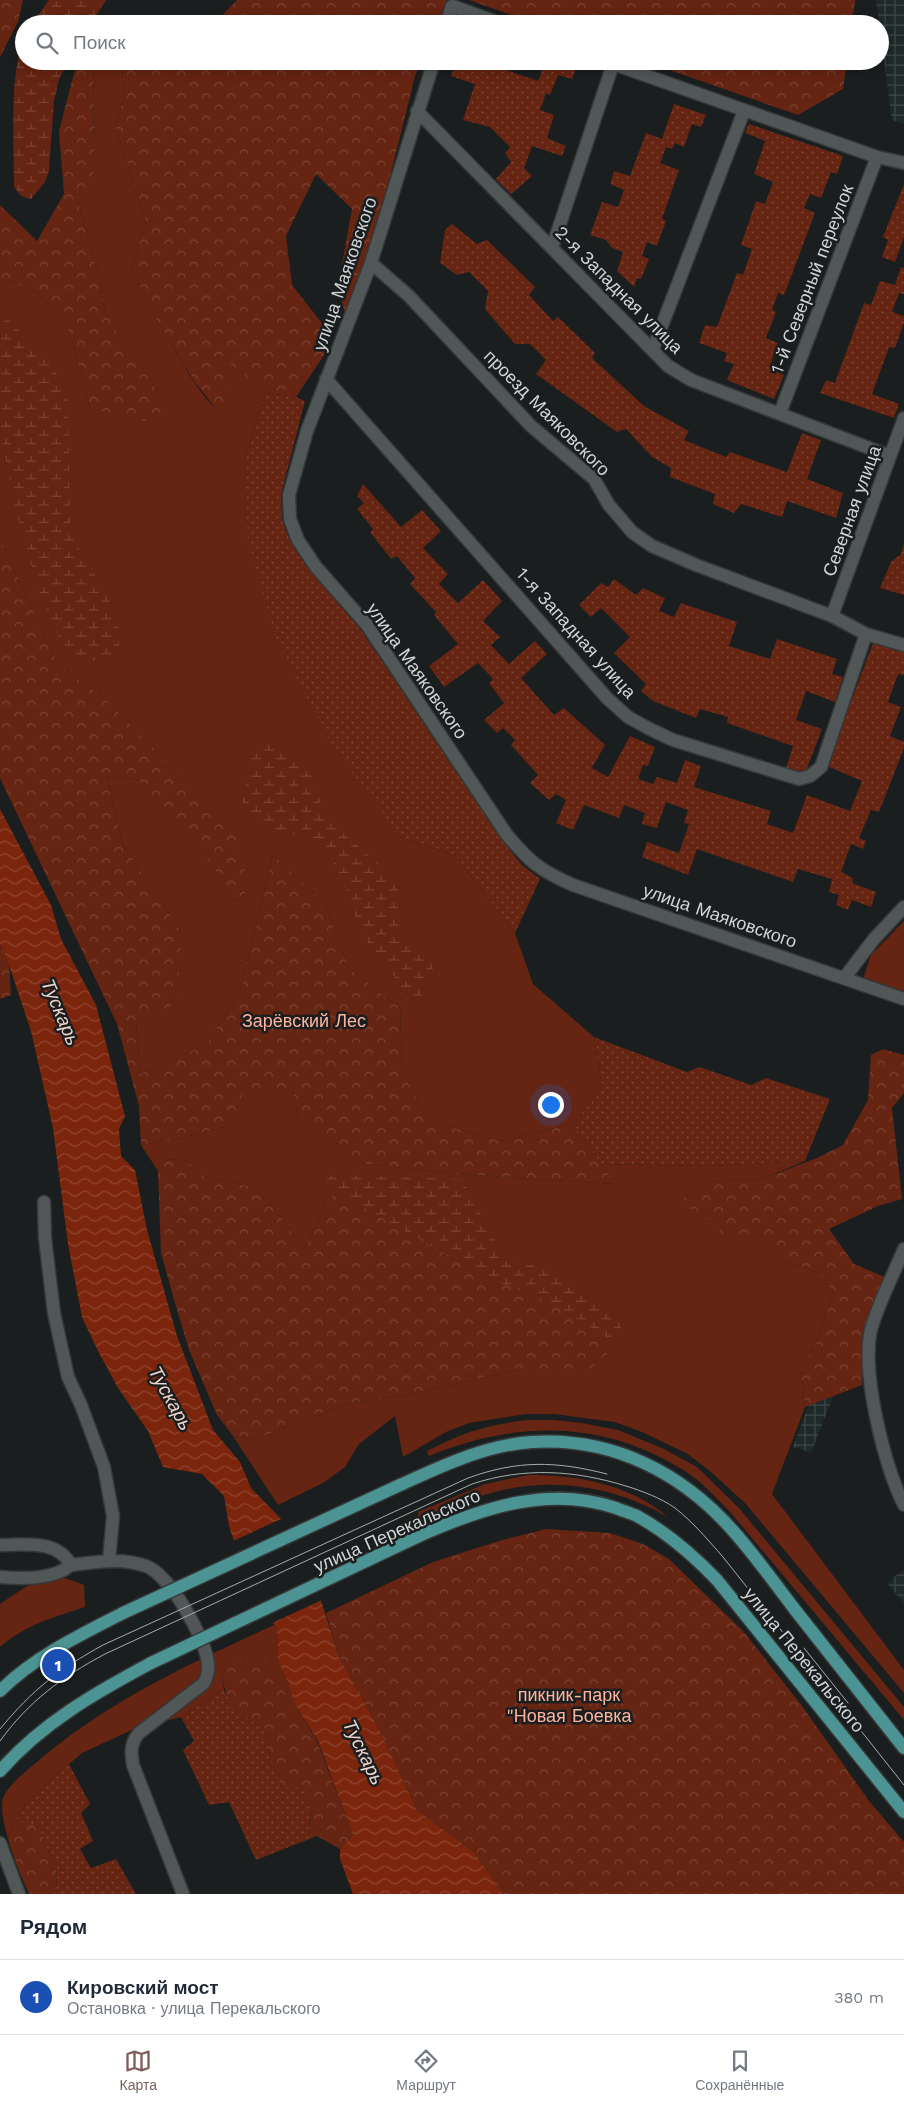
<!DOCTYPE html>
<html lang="ru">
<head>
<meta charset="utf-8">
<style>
  body { margin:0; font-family:"Work Sans",sans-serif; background:#f2f2f3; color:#1f2937 }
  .you { position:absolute; left:550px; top:1104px; width:18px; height:18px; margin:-12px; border:4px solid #fff; border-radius:50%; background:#1a73e8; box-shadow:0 0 0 8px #1a73e833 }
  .badge { display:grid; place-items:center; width:32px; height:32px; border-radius:50%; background:#7f5e5b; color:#fff; font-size:16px; font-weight:700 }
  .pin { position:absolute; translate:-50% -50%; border:2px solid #fff; box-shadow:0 1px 5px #0006 }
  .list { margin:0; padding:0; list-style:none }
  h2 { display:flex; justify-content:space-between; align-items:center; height:65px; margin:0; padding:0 20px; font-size:21px }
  h2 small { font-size:16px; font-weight:400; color:#747a83 }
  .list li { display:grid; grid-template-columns:32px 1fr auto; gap:15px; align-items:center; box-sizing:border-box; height:75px; padding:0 20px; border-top:1px solid #e0e1e3 }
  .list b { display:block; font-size:19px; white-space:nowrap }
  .list p { margin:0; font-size:16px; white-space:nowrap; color:#747a83 }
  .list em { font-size:16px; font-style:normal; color:#747a83 }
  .icon { flex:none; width:28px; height:28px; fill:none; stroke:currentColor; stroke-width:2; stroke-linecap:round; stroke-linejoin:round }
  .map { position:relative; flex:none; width:904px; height:1894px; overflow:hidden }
  .search { position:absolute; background:#fff; box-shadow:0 2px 12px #0003; left:15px; right:15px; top:15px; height:55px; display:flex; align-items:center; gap:12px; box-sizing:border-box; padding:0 18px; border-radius:28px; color:#747a83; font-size:19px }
  .sheet { height:140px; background:#fff }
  nav { display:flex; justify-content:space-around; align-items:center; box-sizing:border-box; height:70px; border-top:1px solid #e0e1e3; background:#fff; font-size:14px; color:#747a83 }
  nav a { display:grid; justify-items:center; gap:2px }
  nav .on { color:#7f5e5b }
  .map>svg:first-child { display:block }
</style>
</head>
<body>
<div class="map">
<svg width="904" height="1894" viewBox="0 0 904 1894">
  <defs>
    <pattern id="industrial-grid" width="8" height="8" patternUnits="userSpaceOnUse" patternTransform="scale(1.25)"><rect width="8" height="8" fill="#1e2929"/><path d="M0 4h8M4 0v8" fill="none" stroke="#3e4747"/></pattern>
    <pattern id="forest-crowns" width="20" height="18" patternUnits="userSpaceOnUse" patternTransform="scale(1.25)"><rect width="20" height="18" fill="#662412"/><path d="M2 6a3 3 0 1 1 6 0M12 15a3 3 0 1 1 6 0" fill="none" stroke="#7b4334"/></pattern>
    <pattern id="wetland-marsh" width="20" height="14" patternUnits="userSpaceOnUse" patternTransform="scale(1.25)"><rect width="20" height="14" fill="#662412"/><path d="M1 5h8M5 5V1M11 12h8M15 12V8" fill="none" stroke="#7b4334"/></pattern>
    <pattern id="garden-dots" width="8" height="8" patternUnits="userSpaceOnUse" patternTransform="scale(1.25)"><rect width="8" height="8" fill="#662412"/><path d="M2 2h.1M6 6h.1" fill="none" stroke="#7b4334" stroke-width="1.8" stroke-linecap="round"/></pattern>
    <pattern id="water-waves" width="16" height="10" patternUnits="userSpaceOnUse" patternTransform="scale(1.25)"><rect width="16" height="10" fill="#7c250d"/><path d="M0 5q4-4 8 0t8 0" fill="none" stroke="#8e442f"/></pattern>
  </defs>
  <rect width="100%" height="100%" fill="#1a1e1e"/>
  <path fill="url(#industrial-grid)" d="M876,0H904V124L892,120Z
    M841,1376L811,1453L793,1447L818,1380Z
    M904,1569V1603L887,1583Z"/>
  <path fill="#662412" d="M93,61H122L124,96L115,126L146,221L132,269C146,301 163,330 181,360C191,378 202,396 217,410L220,355L266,393L245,458L400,837L456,856L515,933L533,984L594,1037L602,1087L573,1124L500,1141L427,1120L402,1069L400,1008L349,968L325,904L273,854L241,989L207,1044L140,1074L136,1021L181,931L123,845L106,776L137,779L200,845L234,902L250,889L103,697L58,665L0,539V277L38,293L70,333L90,408L169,417V408L105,313L99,277L77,199L95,142Z
    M904,921V994L863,979L871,955Z
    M243,1090H293L299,1124L341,1145L359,1163L458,1174L614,1184L601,1164L707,1166L805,1161L762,1179L708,1182L682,1199L716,1219L754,1226L779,1259L819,1273L834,1293L816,1344L801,1369L805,1407L772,1494L904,1670V1693L745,1503L711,1472L688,1454L642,1432L615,1422L554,1414H526L469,1423L446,1432L403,1457L395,1416L359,1444L345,1467L323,1483L278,1505L233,1436L258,1439L294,1423L351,1403L406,1395L521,1369H590L494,1281L338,1192L327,1200L305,1249L266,1198L248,1186L205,1177L186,1161L169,1159L158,1171L141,1145L182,1138L231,1125Z
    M527,1420H553L582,1423L618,1430L664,1449L697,1467L739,1508L904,1707V1720L731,1513C715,1497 700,1479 680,1468C599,1419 514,1421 429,1456L427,1451C463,1432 487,1425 527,1420Z
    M528,1475C578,1475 629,1484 668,1517C614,1486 551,1476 491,1493C463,1501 436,1516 409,1528L406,1520L419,1515L418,1512L485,1484Z
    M62,1577L84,1585L85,1607C54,1617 25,1625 0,1647V1604L27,1586Z
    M274,1625L277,1629L278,1661L290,1687L297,1708L291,1709L288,1698L276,1680L221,1671L224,1690L181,1717L136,1728L82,1753L30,1798L15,1821L8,1839C5,1827 0,1811 3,1798C9,1784 25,1772 37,1762C106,1702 191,1663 274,1625Z"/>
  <path fill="url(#forest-crowns)" d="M0,0H23L18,22L0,57Z
    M237,0H447L437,24H214Z
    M469,0H855L852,24H537Z
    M93,61L95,142L93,184L77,199L99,277L105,313L169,408V417L144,421L90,408L70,333L38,293L0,277V205L37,241L64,194L59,131L77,62Z
    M122,61H422L415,76L374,241L347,322L338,286L352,209L316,174L286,236L292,285L321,322L328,349L296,397L266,393L220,355L230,403L217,410L194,381L152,312L132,269L146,221L115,126L124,96Z
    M644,61H847L843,89L798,115Z
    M0,539L58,665L103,697L234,830L250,889L234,902L200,846L137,779L106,776L123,845L181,931L177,1003L136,1021L140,1074L207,1044L241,989L273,854L325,904L349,968L400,1008L402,1069L427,1120L500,1141L573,1124L615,1184L458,1174L359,1163L341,1145L299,1124L293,1090H244L231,1125L182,1138L141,1145L139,1106L117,1024L0,778Z
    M0,943L9,965L11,995L0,999Z
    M883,1049L904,1055V1093L892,1108L902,1199L878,1206L829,1229L854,1264L887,1278L862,1344V1385L805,1407L801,1369L816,1344L834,1293L819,1273L779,1259L754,1227L740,1240H723L716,1219L698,1218L682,1199L708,1182L762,1179L817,1158L843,1145L868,1100L871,1055Z
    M169,1159L187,1161L205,1177L248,1186L266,1198L305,1249L327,1200L338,1192L494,1281L538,1296L614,1341L605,1357L590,1369H521L406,1395L351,1403L294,1423L258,1439L233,1436L217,1415L189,1350L173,1296L161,1253L158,1171Z
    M546,1529L610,1533L643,1544L669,1559L744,1632L802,1706L869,1801L904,1842V1894H503L474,1852L417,1810L378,1727L339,1657L326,1613L433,1562L502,1540Z
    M265,1660L288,1698L291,1708H297L317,1741L353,1835L340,1849L310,1832L311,1808L281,1787L271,1760L264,1728C237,1715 225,1701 221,1671L239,1661Z
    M15,1821L39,1824L47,1848L57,1865L56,1894H29L17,1866L8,1839Z"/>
  <path fill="url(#wetland-marsh)" d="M49,0H106L91,24H32Z
    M24,40V61H69L59,79L54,101L49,171L45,182L31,199L21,196L14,187C14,150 9,72 24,40Z
    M8,319L17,327L30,347L51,364L68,394L70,523L78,546L109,600L117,623L119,647L112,657L102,661L79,660L70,653L58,636L40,594L15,507L0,430V324Z
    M266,743L293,755L303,765L312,777L326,818L382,867L398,890V932L432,957L433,971L421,997L407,1001L388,965L361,935L343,881L330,856L297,835L271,831L259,824L242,801L252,748Z
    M332,1175L461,1179L465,1184L500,1251L580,1287L612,1312L621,1325L619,1335L614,1341L538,1296L494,1281L328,1188L325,1180Z"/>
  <path fill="url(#garden-dots)" d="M457,61H480L538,81L546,61H556L576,68L572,79L558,75L550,95L546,93L540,110L554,115L547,138L566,146L562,156L532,146L524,168L532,176L511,194L496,179L511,162L505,153L510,147L490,127L463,120L475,84L451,76Z
    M674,104L706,115L701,127L692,124L684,147L675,143L672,149L666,147L660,163L679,170L662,219L666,221L657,246L647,242L642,256L649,259L641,279L637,278L634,287L617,271L623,252L612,248L606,240L590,235L602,202L618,207L624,190L610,184L614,171L630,176L646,133L662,139Z
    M749,124L843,156L837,174L831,172L821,198L810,194L804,208L815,213L784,295L778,293L772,310L776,312L766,338L778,343L769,368L784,375L774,399L727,380L734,364L724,361L727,353L699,343L705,325L717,327L737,273L743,275L752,249L741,245L756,201L765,204L773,182L754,174L765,141L745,133Z
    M904,184V237L895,262L882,257L888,240L883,237Z
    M452,224L477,244L487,240L535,287L529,295L553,321L558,317L595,353L592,358L644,406L689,431L684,440L726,457L730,452L787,472L802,433L821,440L807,479L843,493L836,518L787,501L782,517L741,504L734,513L713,504L715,494L670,477L671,468L652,457L626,429L617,432L536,374L546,360L530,344H515L485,309L488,291L469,272L457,275L440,263L445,230Z
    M901,267L904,268V294L899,293L892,312L904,316V323L895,348L889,347L872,394L899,404L894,418L820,393L826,380L835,383L864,303L871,305L880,281L895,285Z
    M266,393L296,397L305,401L281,494L282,520L289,538L306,566L361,630L501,839L522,865L540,879L515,933L456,856L400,837L332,745L277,641L248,543L245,458Z
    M363,484L401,527L422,510L441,531L423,548L448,574L439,584L458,603L483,580L502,601L483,621L500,637L491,645L509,664L535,641L547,654L521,678L554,715L564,708L605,745L592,768L608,777L630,736L655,747L648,766L643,765L638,779L653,784L657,777L677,783L685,760L701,766L694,787L771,811L767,824L793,833L807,795L850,811L862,781L827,766L873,643L904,653V675L898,674L888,702L901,707L890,736L904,742V748L879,812L871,810L859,838L866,841L863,849L851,844L841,872L853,878L852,883L876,892L871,907L852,900L848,910L836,905L839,895L829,892L832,879L798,869L793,882L697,849L688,875L642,857L647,842L679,853L689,824L684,823L688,810L666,802L657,828L642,824L645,813L624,805L619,818L584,805L573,830L556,823L566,800L556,794L549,800L530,783L538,775L511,745L515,740L503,728L497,733L484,720L504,703L489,683L493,679L478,663L444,687L429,666L458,644L434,615L436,612L410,584L415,578L397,556L391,559L370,532L373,529L357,509L364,503L357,496Z
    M904,544V595L880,588L891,562L901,554Z
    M614,579L636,595L643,588L665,598L659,611L674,617L681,603L737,622L729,646L770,659L777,639L837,659L832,674L843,677L835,702L806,691L796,720L822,729L806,771H795L786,768L793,746L727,723L728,717L700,709L696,718L653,701L641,691L646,684L614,653L630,637L601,608L591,617L579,605L601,583L608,587Z
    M594,1037L687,1072L700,1067L751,1085L766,1078L830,1099L805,1161L707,1166L601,1164L573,1124L602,1087Z
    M224,1690C233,1708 246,1719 264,1728L271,1759L281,1787L302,1788L311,1808L310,1832L317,1836L256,1860L229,1802L209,1805L183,1750L194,1741L181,1717Z
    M69,1764L90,1804L81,1813L93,1841L80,1849L91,1868L116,1859L136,1894H56L57,1865L47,1848L39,1825L15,1821L30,1798Z"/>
  <path fill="url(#water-waves)" d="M0,809L51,905L61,939L96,1005L125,1116L119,1129L121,1156L135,1170L147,1230L177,1336L213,1430L240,1462L251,1488L286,1524L311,1569L339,1657L378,1727L417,1810L474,1852L503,1894H353L340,1859V1849L353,1835L318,1741L294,1703L290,1687L278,1661L277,1629L249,1586L229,1526L224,1496L202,1474L163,1467L148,1431L118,1388L98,1351L82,1317L68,1244L53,1128L31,1031L9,965L0,943Z"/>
  <path fill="#1a1e1e" d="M283,1518L314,1568L324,1599L270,1624L246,1587L231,1542Z"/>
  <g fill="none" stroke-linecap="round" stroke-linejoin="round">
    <defs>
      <path id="minor" d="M446,24L452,6L502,24
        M434,61L371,263L307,431L289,495L290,519L298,540L316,567L367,625L507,835C530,862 539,870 573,885L904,999
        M605,61L877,157L904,163
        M417,111L668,366L691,380L890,456
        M552,248L613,64
        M371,263L409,296L531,426L594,479L609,505L632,532L652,546L696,565L832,616L866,634L904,645
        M653,349L744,111
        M326,379L607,698L628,717L648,728L673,740L799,779L810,776L821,767L866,634
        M780,413L877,157
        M832,616L904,418
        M845,977L874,939L904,907
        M44,1202L45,1238L54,1313L68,1377L81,1405L104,1467L113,1516L109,1560
        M904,1249C894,1273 875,1310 870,1334C863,1378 884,1465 904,1505
        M0,1545C25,1545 57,1539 71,1565
        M71,1565C97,1562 121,1557 146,1566C170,1575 206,1639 208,1664C209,1672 207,1676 204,1683L139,1733C130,1744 131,1752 133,1765L183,1894
        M0,1577C22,1579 53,1580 71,1565
        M0,1843L19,1894"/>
      <path id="primary" d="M400,1485C442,1466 485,1445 532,1442C613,1437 683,1473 735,1533C757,1558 776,1585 796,1611C832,1656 868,1702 904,1748
        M421,1535C483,1508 549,1485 616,1508C623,1511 631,1513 637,1516C668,1533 693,1555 717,1580L904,1812
        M0,1691C34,1657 80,1635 123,1613
        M0,1771C42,1723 95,1693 151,1663"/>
    </defs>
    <use href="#minor" stroke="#363939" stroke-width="15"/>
    <use href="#primary" stroke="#363939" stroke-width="15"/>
    <use href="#minor" stroke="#515656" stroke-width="12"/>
    <use href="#primary" stroke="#4c9493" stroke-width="12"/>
    <path stroke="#a8abab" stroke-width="1" d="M804,1648L848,1703
      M0,1729C33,1689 58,1670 103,1645L468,1478C518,1460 556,1461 607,1474
      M0,1741C29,1701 62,1677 105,1654L472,1484C524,1467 574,1470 626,1486C642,1491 661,1498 675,1508C693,1522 708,1540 723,1557L904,1785"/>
    <defs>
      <path id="primary-bridge" d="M123,1613L400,1485
        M151,1663L421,1535"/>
    </defs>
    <use href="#primary-bridge" stroke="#363939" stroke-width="15" stroke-linecap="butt"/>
    <use href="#primary-bridge" stroke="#4c9493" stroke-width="12"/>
  </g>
  <g text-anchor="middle" stroke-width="5" stroke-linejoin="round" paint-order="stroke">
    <g font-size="18" fill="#d2d5d5" stroke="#1a1e1e">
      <text transform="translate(345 274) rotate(-71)" y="6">улица Маяковского</text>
      <text transform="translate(812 279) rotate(-69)" y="6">1-й Северный переулок</text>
      <text transform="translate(619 290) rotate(45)" y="6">2-я Западная улица</text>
      <text transform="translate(547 413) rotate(45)" y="6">проезд Маяковского</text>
      <text transform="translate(852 511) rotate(-70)" y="6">Северная улица</text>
      <text transform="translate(576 633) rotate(48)" y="6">1-я Западная улица</text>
      <text transform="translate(417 671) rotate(55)" y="6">улица Маяковского</text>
      <text transform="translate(720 916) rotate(19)" y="6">улица Маяковского</text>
      <text transform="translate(397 1531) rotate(-24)" y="6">улица Перекальского</text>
      <text transform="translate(804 1660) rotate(51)" y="6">улица Перекальского</text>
    </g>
    <g font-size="18" fill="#feb39e" stroke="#1a1e1e">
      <text x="304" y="1027">Зарёвский Лес</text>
      <text x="569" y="1701">пикник-парк<tspan x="569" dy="21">"Новая Боевка</tspan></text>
    </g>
    <g font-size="19" font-style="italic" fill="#eed4cd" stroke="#1a1e1e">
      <text transform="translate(61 1012) rotate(67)" y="7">Тускарь</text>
      <text transform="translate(171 1398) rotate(61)" y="7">Тускарь</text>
      <text transform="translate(364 1752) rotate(64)" y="7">Тускарь</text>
    </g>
  </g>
</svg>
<div class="you"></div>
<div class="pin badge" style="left:58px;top:1665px;background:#1a4fb4">1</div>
<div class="search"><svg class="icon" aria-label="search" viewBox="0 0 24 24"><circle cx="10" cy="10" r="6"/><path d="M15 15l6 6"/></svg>Поиск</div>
</div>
<section class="sheet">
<h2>Рядом<small></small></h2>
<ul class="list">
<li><span class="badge" style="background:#1a4fb4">1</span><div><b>Кировский мост</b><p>Остановка · улица Перекальского</p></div><em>380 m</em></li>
</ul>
</section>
<nav>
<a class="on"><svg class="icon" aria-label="map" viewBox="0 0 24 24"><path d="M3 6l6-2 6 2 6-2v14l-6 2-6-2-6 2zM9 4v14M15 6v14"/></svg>Карта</a>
<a><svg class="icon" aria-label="directions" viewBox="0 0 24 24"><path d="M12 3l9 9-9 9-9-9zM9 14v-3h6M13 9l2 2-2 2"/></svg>Маршрут</a>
<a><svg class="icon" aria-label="saved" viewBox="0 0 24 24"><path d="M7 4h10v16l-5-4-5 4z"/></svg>Сохранённые</a>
</nav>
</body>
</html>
